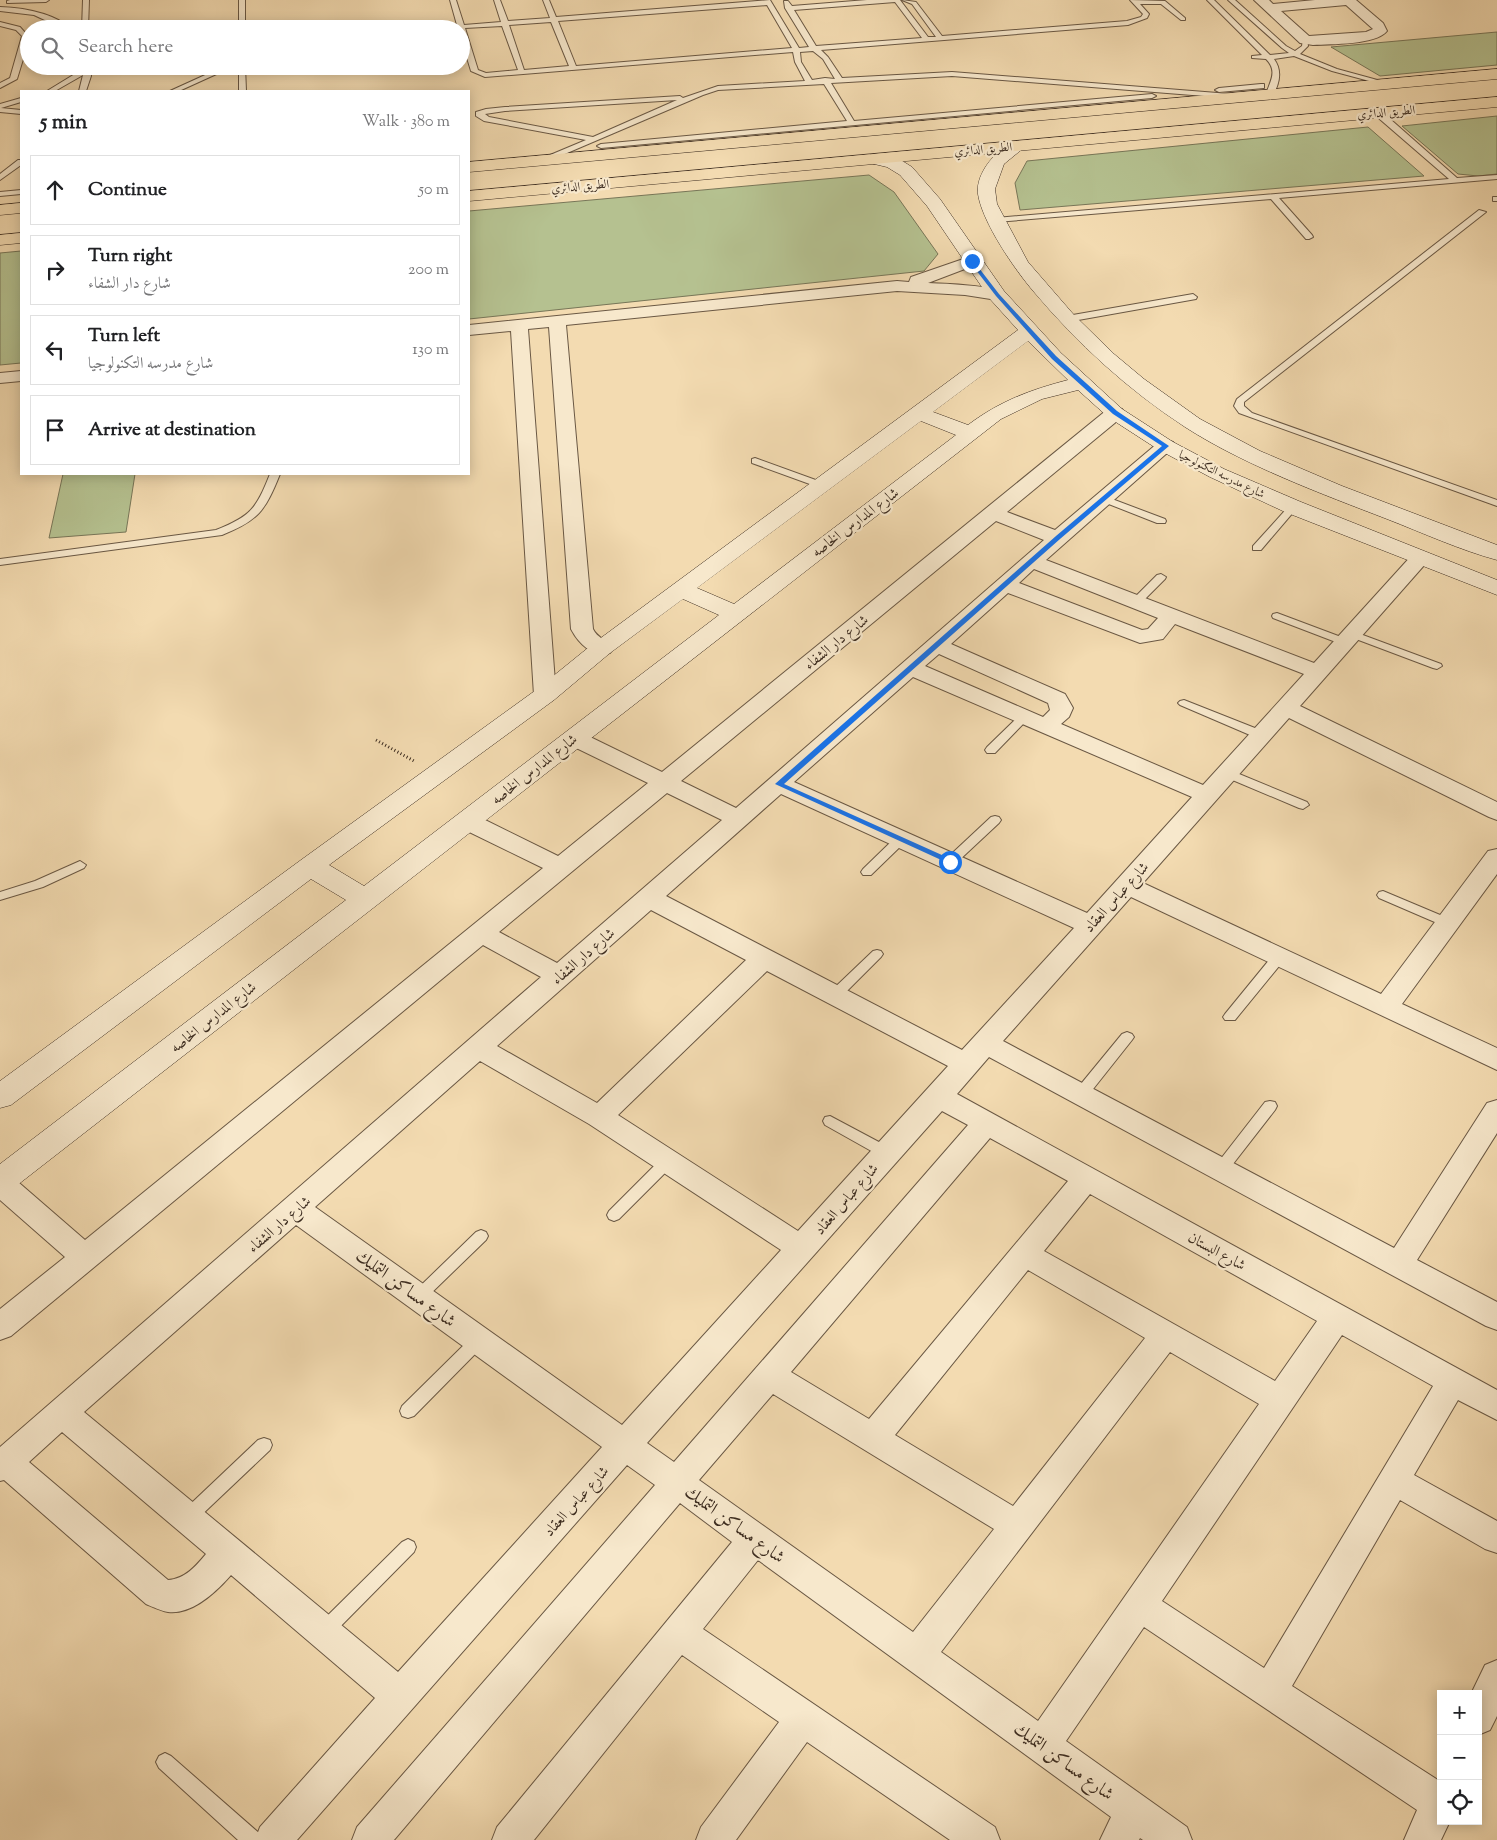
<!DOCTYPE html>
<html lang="en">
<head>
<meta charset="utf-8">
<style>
  body { margin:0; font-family:"Sorts Mill Goudy",Amiri,serif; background:#f2f2f2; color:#202124 }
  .controls { position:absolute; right:15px; bottom:15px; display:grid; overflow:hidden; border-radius:0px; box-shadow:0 2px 12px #0003 }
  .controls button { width:45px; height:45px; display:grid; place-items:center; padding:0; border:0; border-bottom:1px solid #e0e0e0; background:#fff; color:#202124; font:25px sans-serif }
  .stop { position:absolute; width:15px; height:15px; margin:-11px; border:4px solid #1a73e8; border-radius:50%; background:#fff }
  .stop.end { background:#1a73e8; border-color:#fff; box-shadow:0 1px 5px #0008 }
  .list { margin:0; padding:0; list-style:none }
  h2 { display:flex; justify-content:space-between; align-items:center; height:65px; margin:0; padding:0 20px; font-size:21px }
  h2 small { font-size:16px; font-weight:400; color:#757577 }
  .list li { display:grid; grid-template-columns:32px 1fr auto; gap:15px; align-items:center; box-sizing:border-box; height:70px; margin:0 10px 10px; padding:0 10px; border:1px solid #e0e0e0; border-radius:0px }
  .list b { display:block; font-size:19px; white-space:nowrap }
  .list p { margin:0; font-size:16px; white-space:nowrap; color:#757577 }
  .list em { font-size:16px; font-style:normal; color:#757577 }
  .icon { flex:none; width:28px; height:28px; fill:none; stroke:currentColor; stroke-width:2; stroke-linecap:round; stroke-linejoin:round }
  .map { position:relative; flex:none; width:1497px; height:1840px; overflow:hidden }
  .search { position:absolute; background:#fff; box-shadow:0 2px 12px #0003; left:20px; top:20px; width:450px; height:55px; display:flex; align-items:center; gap:12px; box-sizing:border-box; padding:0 18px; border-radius:28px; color:#757577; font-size:19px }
  .panel { position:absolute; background:#fff; box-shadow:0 2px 12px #0003; left:20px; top:90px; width:450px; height:385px; border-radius:0px }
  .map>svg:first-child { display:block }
</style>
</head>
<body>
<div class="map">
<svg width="1497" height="1840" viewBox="0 0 1497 1840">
  <rect width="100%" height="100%" fill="#f3dbb1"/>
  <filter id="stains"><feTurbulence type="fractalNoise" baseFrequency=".004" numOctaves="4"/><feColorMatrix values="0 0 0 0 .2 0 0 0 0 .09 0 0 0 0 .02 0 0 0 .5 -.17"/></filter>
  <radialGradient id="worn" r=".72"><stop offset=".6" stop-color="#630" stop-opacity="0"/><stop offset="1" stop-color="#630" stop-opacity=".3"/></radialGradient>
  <path fill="#b5c190" stroke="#787658" d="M1497,32V65L1380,76L1331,47Z
    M1497,116V174L1478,176L1458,174L1402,126Z
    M1368,127L1424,176L1020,210L1015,183L1027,161Z
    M869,175L894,192L938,254L924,271L469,319V211Z
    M21,251V363L0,365V253Z
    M63,474H135L126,532L49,538Z"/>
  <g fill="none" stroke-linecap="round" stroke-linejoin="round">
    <defs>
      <path id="lane" d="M10,0H49L46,2L7,3V1Z
        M83,0H89L88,29H82Z
        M239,0H245V29H239Z
        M450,0H456L464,25L501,22L494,0H500L508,21L550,18L543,0H549L556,17L770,0L799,48L809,47L785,8L784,1H788L792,6L867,0H900L928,37H936L912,4L902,0L916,2L942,36L1127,21L1141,17L1143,14L1130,0L1165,1L1185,18V20H1181L1161,4H1140L1149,14L1147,18L1128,25L821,50L828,57L842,78L952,72L1230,94L1234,96L1230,98L952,76L831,83L854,121L1152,94L1156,96L1152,98L601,148L597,146L601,144L847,121L824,84L718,90L703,95L546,162H543V158L586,140L484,121L476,116V112L486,109L505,107L680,96L683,98L718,86L805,81L795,62L793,52L485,77L471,71L461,38V29L442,28L457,25ZM895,2L922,38L816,46L794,10ZM767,5L792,48L576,66L558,21ZM551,22L569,66L524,70L509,25ZM502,26L518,70L486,73L478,70L465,28ZM813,51L823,59L835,79L825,78L812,80L801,62L800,52ZM677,100L593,137L489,117L485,114L505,111Z
        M1207,0H1214L1270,55L1289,53L1282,48L1228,0H1235L1286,46L1295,51L1302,46L1303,39H1307L1308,46L1300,54L1337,69L1392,84L1388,86L1332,71L1294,56L1274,59C1283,71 1279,85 1272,97H1266C1267,84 1280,73 1266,59L1252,58V56L1262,55Z
        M0,7C25,8 53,13 72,29H64L34,15L0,11Z
        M0,22L20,27L28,36L24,56L17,79L0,88V83L10,78L22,36L16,30L0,26Z
        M83,66H90L91,76L86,91H79L83,75L55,91H47L83,69Z
        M225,66H234L179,91H170Z
        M239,66H245L246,91H239Z
        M1261,84H1264V88L1219,92L1215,90L1219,88Z
        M21,98V102L1,108L21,110V114L0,112V104Z
        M1375,111H1381L1457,178L1497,175V179L1279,198L1312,235L1313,237L1309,239H1306L1271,199L996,222L992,220L996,218L1449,179L1375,115Z
        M18,160H21V165L0,180V174Z
        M21,190V194L0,196V192Z
        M1493,197H1497V201H1493Z
        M1479,210L1486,212L1244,402V406L1252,413L1497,500V506L1239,413L1234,406L1237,399Z
        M1193,294L1197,297L1196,299L1067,322L1063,319L1067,316Z
        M755,458L824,483L826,485L824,487H818L752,463V459Z
        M270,474H280C265,511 259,520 222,535L0,565V559L216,530C251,516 256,509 270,474Z
        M1104,496L1165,519L1166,521L1165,523H1157L1101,501V497Z
        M1293,504L1298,507L1296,509L1261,550H1253V546L1290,505Z
        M1161,574L1166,577L1165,579L1140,604H1132L1131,602L1132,600L1157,575Z
        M1277,613L1349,640L1350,642L1345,645L1341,644L1273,618L1272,616L1273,614Z
        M1352,631L1441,664L1442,666L1437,669L1433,668L1348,636L1347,634Z
        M1184,700L1265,732L1267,735L1261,739L1257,738L1180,705L1178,703L1180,701Z
        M1024,714L1028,715L1030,717L1028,719L995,753H987L985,750L987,747L1020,715Z
        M1227,769L1307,802L1309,805L1303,809L1299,808L1223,776L1221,773L1223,770Z
        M995,816L999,817L1001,820L999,823L954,865H946L944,862L946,859L991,817Z
        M901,835L907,839L905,842L871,875H863L861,872L863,869L897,836Z
        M80,861L86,865L84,868L43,887L0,900V892L35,881Z
        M1383,891L1452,920L1454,923L1448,927L1444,926L1379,898L1377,895L1379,892Z
        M877,950L881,951L883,954L881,957L840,998H830L829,995L830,992L873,951Z
        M1279,952L1284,954L1285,957L1284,960L1235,1020H1225L1223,1017L1225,1014L1274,954Z
        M1127,1032L1132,1034L1134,1037L1132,1040L1086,1098L1081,1099L1076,1098L1074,1094L1076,1090L1122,1034Z
        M1270,1101L1275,1102L1277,1106L1275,1110L1226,1173L1221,1175L1216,1173L1214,1169L1216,1165L1265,1102Z
        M830,1116L892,1149L894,1153L892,1157L887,1158L882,1157L825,1125L823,1121L825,1117Z
        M667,1157L672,1158L674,1162L672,1166L619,1219L614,1221L609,1219L607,1215L609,1211L662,1158Z
        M481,1230L486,1232L488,1236L486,1240L423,1301L418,1303L413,1301L411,1297L413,1293L476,1232Z
        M479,1334L484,1335L487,1340L484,1345L414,1416L408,1418L402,1416L400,1411L402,1406L474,1335Z
        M264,1438L270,1440L272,1445L270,1450L193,1523L187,1525L181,1523L179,1518L181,1513L258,1440Z
        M408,1539L414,1542L416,1547L414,1552L329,1638L323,1640L317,1638L314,1632L317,1626L402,1542Z
        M165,1753L171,1756L259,1833L261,1840H238L159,1768L156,1762L159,1756Z"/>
      <path id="street" d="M1254,0H1269L1273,4L1315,0H1356L1383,23L1387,31C1376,45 1331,44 1313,45L1300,43ZM1346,5L1373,29L1366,32L1309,36L1281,11Z
        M972,256L978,258L980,261L978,264L928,283C953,284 978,285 1003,291L1005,295L1003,299L997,300L965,295L897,291L566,325L593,629C597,638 607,640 613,648L610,653C592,657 579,644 571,629L549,327L528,329L556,695L553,700L545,702L537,700L534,695L511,331L469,335V325L897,281L909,282L911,277Z
        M21,371V381L0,383V373Z
        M1115,407L1122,409L1124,413L1122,417L1007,512L1055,530L1159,442L1166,440L1173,442L1175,446L1046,560L1314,663L1413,554L1420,552L1427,554L1430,558L1427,562L1300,706L1497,802V820L1489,817L1289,718L1143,883L1381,994L1488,851L1497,849V874L1402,1004L1497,1048V1070L1131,897L1003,1041L1394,1248L1487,1103L1497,1100V1133L1417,1260L1497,1302V1330L1486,1326L989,1057L957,1094L1497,1390V1420L1458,1400L1414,1475L1497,1521V1553L1485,1549L1400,1500L1292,1686L1441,1782V1821H1450L1441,1840H1404L1417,1810L1144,1627L1066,1741L1187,1827L1192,1840H1143L1140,1838L1139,1840H1100L1111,1817L758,1560L703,1629L995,1827L1000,1840H950L807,1742L736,1840H696L701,1827L779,1722L682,1655L534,1840H492L497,1827L732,1542L680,1503L394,1840H352L357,1827L655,1485L627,1465L297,1840H255L260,1827L375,1698L231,1575C217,1591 192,1615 168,1612C161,1611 153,1607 146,1604L4,1480L0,1481V1447L541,977L483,945L11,1336L0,1340V1309L65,1257L0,1200V1172L10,1175L85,1240L543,868L459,827L455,821L459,815L467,813L475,815L558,856L648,783L566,743L563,738L566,733L574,731L582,733L662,772L1108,409ZM996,521L1044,540L736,808L681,781ZM1034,569L1158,618L1148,629L1142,630L1019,583ZM1008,593L1140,643L1163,639L1175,624L1304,674L1203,785L1061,724L1069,717L1073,708L1065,694L951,644ZM939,654L1048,703L1050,710L1043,717L925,666ZM913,677L1192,797L1087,913L794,782ZM667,793L722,820L557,963L499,932ZM781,794L1074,928L962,1050L666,896ZM651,910L746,960L597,1103L497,1046ZM767,971L948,1066L798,1231L618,1115ZM480,1061L589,1124L781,1250L622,1425L315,1207ZM942,1111L968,1125L674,1462L647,1443ZM990,1138L1068,1181L869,1419L791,1372ZM1090,1194L1317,1321L1275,1381L1044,1251ZM296,1225L602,1447L398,1672L84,1412ZM1028,1270L1145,1338L1013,1506L895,1435ZM1342,1335L1433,1386L1264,1668L1162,1601ZM1170,1352L1259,1404L1038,1721L941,1652ZM773,1394L994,1529L913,1632L699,1480ZM62,1432L206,1554C196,1566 185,1579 168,1580L29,1462Z
        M1497,1660V1716L1490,1730L1478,1735V1694H1471L1485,1665Z"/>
      <path id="secondary" d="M1018,141L1024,143L1026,146L1004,164L995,189L997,204L1028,262L1074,315L1114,354L1144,379L1200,419L1260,451L1342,486L1497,545V560C1460,550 1423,533 1387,519C1322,494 1244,465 1185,427C1127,389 1078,344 1034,292C1015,270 982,222 978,194C975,173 998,146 1018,141Z
        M876,154L899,159L912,167L940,199L1004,291L1061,353L1122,409L1173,442L1224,469L1301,502L1497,580V595L1285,512L1210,477L1159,450L1108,417L1078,390L1042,399L1001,419L11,1190L0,1193V1164L346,900L311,879L11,1105L0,1108V1081L301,860L536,690L594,643L1018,330L990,299L927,206L900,175L887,167L870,163L868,159L870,155ZM1028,341L1068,380C1030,390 1000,401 968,425L933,412ZM921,421L956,435L734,604L697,588ZM683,599L719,615L364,886L329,865L554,700L610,653Z"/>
      <path id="primary" d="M1497,69V79L469,172V162Z
        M1497,97V107L469,201V191Z
        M21,203V213L0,215V205Z
        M21,233V243L0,245V235Z"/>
    </defs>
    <use href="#lane" stroke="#6a5844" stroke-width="2"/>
    <use href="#street" stroke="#6a5844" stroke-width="2"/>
    <use href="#secondary" stroke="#3c2c20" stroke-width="1"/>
    <use href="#primary" stroke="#3c2c20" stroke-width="1"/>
    <path stroke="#3c2c20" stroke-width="3" stroke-dasharray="1 2.5" stroke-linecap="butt" d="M376,740L414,761"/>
    <use href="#lane" fill="#f7e8cc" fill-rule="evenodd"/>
    <use href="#street" fill="#f7e8cc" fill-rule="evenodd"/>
    <use href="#secondary" fill="#f7e8cc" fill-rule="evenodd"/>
    <use href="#primary" fill="#f3dbb1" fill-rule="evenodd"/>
  </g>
  <path fill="#1a73e8" d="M972,259L999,294L1056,356L1117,411L1169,446L1060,539L784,784L953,860L954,862L950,864L775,784L1056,536L1162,446L1113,414L1052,359L996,296L969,261Z"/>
  <g text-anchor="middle" stroke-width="4.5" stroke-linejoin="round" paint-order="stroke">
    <g font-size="12" fill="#3c2c20" stroke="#f7e8cc">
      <text transform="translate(1386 112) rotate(-5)" y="4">الطريق الدائري</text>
      <text transform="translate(983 149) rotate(-5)" y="4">الطريق الدائري</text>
      <text transform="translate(580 186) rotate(-5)" y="4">الطريق الدائري</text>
      <text transform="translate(1222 474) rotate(26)" y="4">شارع مدرسه التكنولوجيا</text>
    </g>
    <g font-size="15" fill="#3c2c20" stroke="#f7e8cc">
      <text transform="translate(855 522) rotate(-37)" y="5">شارع المدارس الخاصه</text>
      <text transform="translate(836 642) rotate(-39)" y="5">شارع دار الشفاء</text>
      <text transform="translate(534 769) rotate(-38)" y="5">شارع المدارس الخاصه</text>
      <text transform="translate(1116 897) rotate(-48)" y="5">شارع عباس العقاد</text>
      <text transform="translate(583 956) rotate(-41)" y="5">شارع دار الشفاء</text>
      <text transform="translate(213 1017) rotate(-38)" y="5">شارع المدارس الخاصه</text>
      <text transform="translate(846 1199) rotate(-49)" y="5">شارع عباس العقاد</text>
      <text transform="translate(279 1224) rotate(-41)" y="5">شارع دار الشفاء</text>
      <text transform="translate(1217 1251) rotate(29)" y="5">شارع البستان</text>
      <text transform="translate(576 1501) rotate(-48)" y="5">شارع عباس العقاد</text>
    </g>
    <g font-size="18" fill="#3c2c20" stroke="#f7e8cc">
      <text transform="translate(406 1288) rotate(36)" y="6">شارع مساكن التمليك</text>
      <text transform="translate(735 1524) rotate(36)" y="6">شارع مساكن التمليك</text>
      <text transform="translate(1064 1761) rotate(36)" y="6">شارع مساكن التمليك</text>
    </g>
  </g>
  <rect width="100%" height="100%" filter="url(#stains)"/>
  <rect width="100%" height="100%" fill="url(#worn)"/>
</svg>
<div class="controls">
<button>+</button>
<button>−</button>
<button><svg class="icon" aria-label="locate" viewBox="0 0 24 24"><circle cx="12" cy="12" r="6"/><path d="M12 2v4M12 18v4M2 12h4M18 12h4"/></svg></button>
</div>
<div class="stop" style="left:950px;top:862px"></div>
<div class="stop end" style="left:972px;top:261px"></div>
<div class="search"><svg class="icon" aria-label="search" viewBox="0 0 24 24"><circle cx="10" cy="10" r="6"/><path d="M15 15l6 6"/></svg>Search here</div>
<section class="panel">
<h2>5 min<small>Walk · 380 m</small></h2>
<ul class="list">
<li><svg class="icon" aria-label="ahead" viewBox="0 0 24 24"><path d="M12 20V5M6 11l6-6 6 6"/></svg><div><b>Continue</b></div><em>50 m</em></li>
<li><svg class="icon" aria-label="right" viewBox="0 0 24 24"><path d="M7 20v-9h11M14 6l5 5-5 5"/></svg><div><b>Turn right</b><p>شارع دار الشفاء</p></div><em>200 m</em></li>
<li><svg class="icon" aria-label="left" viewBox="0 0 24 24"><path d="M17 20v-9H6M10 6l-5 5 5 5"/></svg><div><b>Turn left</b><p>شارع مدرسه التكنولوجيا</p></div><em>130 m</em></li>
<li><svg class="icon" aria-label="arrive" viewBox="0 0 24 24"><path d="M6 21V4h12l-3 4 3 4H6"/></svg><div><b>Arrive at destination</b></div></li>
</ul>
</section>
</div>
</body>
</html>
